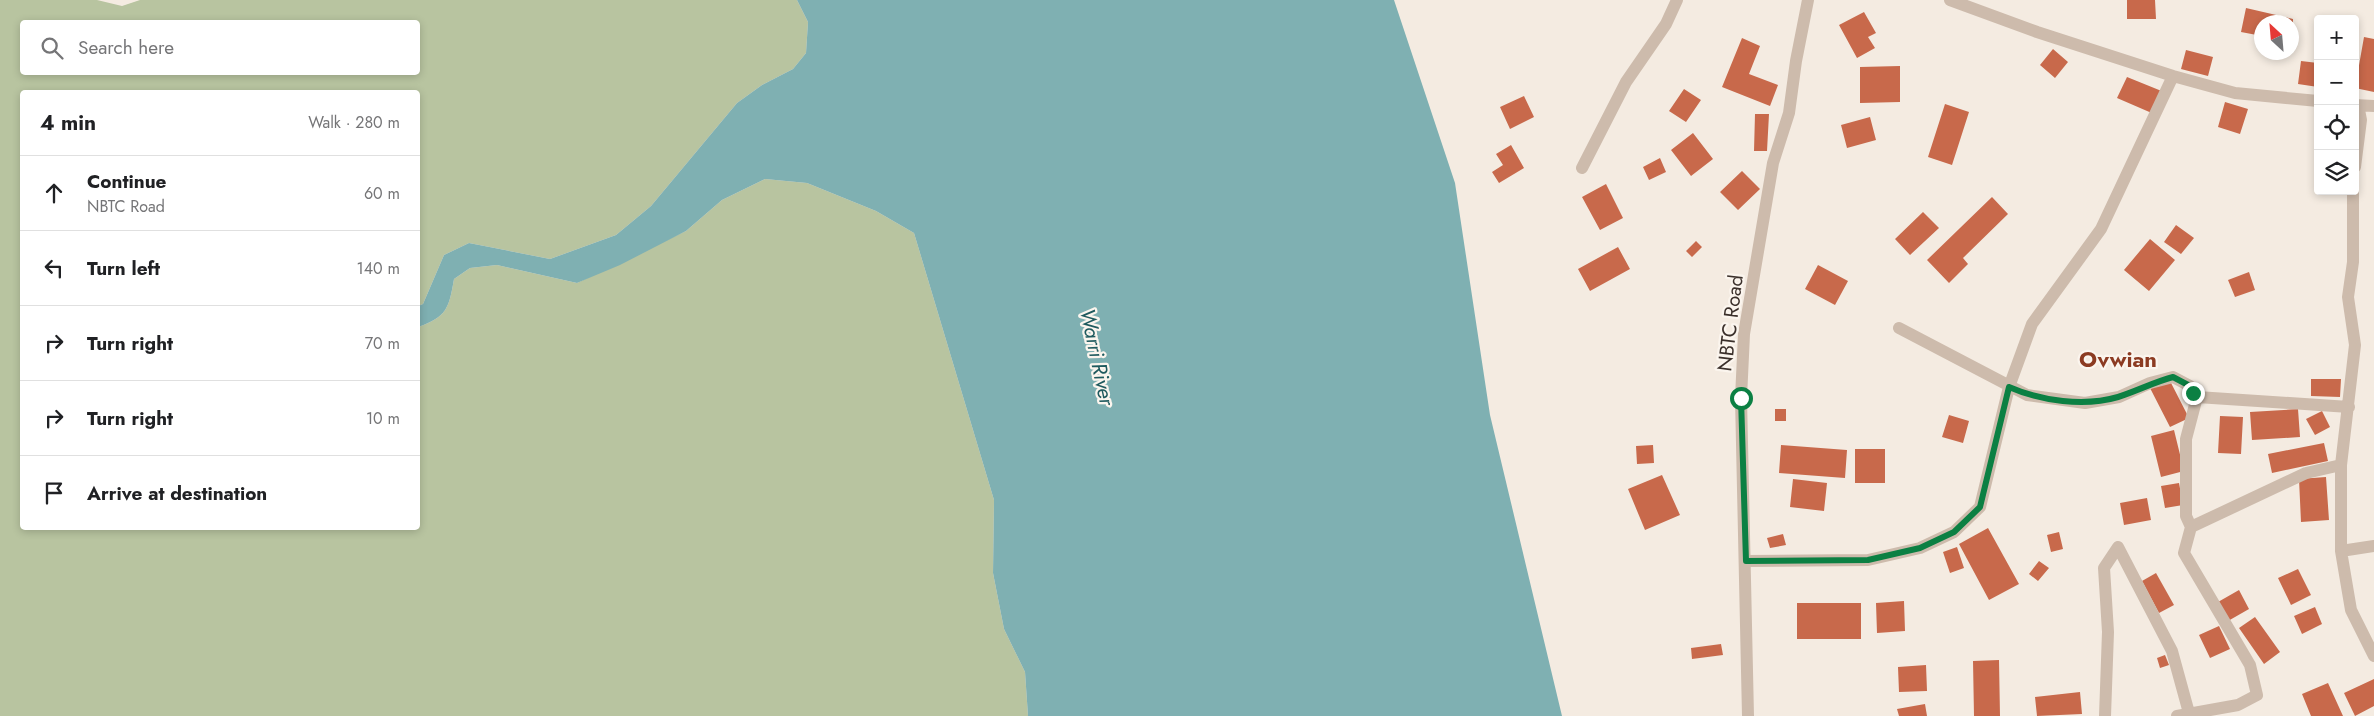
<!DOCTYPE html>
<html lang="en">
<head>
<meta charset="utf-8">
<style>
  body { margin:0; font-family:Jost,sans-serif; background:#f2f2f2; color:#202124 }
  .controls { position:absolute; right:15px; top:15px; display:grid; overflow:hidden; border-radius:5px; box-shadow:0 2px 8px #0003 }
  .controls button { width:45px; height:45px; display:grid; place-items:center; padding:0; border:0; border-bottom:1px solid #e0e0e0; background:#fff; color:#202124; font:25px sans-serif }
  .compass { position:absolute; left:2254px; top:15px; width:45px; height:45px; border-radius:50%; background:#fff; box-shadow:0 2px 8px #0003; rotate:334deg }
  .stop { position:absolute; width:15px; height:15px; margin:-11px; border:4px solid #0b8043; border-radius:50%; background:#fff }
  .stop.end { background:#0b8043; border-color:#fff; box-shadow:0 1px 5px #0008 }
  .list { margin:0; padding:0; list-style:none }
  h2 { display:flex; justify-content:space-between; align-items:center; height:65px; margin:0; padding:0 20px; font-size:21px }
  h2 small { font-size:16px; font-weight:400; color:#757577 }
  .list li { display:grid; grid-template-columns:32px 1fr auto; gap:15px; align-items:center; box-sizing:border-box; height:75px; padding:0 20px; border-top:1px solid #e0e0e0 }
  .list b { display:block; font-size:19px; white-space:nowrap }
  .list p { margin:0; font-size:16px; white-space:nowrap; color:#757577 }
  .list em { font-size:16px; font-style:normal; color:#757577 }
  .icon { flex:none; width:28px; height:28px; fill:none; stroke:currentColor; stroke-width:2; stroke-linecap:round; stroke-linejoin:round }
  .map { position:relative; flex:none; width:2374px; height:716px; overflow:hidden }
  .search { position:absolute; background:#fff; box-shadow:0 2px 8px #0003; left:20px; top:20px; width:400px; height:55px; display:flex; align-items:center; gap:12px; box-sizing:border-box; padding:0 18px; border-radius:5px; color:#757577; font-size:19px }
  .panel { position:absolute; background:#fff; box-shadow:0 2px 8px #0003; left:20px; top:90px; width:400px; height:440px; border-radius:5px }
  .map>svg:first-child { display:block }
</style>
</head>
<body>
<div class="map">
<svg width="2374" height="716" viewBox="0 0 2374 716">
  <rect width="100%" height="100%" fill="#f4ebe1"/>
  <path fill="#b8c4a0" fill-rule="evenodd" d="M0,0H97L122,6L140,0H797L808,22L806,53L793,69L762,85L737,103L651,206L616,235L550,259L469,243L444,255L423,304L418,306V92H22V528H418V327C447,317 449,308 454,279L470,268L497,265L577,283L686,231L722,200L765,179L807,183L876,211L914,233L994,500L993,573L1004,629L1025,672L1028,716H0ZM22,22H418V72H22Z"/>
  <path fill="#7fb0b2" d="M797,0H1394L1455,183L1490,415L1562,716H1028L1025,672L1004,629L993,573L994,500L914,233L876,211L807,183L765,179L722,200L686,231L620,265L577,283L497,265L470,268L454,279C449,308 447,317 418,327V306L423,304L444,255L469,243L550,259L616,235L651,206L737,103L762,85L793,69L806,53L808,22Z"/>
  <path fill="#c8694b" d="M2127,0H2155L2156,19H2127Z
    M2246,8L2293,19V22H2262V36L2241,32Z
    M1864,12L1876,33L1868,37L1875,48L1857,58L1839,25Z
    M2364,37L2374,39V92L2355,88Z
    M1742,38L1760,46L1749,74L1778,85L1770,106L1722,87Z
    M2053,49L2068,62L2055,78L2040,65Z
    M2186,50L2213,57L2208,76L2181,69Z
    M2301,61L2318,63V87L2298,84Z
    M1900,66V102L1860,103V67Z
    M2127,77L2164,92L2154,114L2117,98Z
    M1684,89L1701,100L1686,122L1669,111Z
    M1524,96L1534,117L1510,129L1500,107Z
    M2225,102L2248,109L2240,134L2218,127Z
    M1945,104L1969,112L1952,165L1928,157Z
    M1755,114H1769L1767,151H1754Z
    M1870,117L1876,140L1847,148L1841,125Z
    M1693,133L1713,159L1691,176L1671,150Z
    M1511,145L1524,168L1499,183L1492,172L1503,165L1496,154Z
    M1660,158L1666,172L1649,180L1643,167Z
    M1742,171L1760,189L1738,210L1720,192Z
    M1606,184L1623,218L1600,230L1582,197Z
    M1992,197L2008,214L1963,258L1968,264L1949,283L1927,260Z
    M1923,212L1939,228L1910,255L1895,239Z
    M2176,225L2194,238L2181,254L2164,242Z
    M2150,239L2175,260L2149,291L2124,270Z
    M1696,241L1702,247L1692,257L1686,251Z
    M1618,247L1630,269L1590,291L1578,269Z
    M1818,265L1848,281L1835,305L1805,289Z
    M2249,272L2255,290L2235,297L2228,280Z
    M2169,379L2189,418L2170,427L2150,388Z
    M2311,379H2341L2340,397L2311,396Z
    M1775,409H1786V421H1775Z
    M2298,409L2300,437L2252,440L2250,412Z
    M2322,411L2330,427L2315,435L2306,419Z
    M1949,415L1969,421L1963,443L1942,437Z
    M2220,416L2243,417L2241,454L2218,453Z
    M2174,430L2184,471L2161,477L2151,436Z
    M2324,443L2328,461L2272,473L2268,454Z
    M1653,445L1654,463L1637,464L1636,446Z
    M1781,445L1847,450L1845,478L1779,473Z
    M1855,449H1885V483H1855Z
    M1662,475L1680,515L1645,530L1628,489Z
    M2326,477L2329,520L2301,522L2299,479Z
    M1793,479L1827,483L1824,511L1790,507Z
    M2179,483L2183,505L2165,508L2161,486Z
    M2147,498L2151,520L2124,525L2120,503Z
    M1988,528L2019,584L1989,600L1959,544Z
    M2059,532L2063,549L2051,552L2047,535Z
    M1783,534L1786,545L1770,548L1767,538Z
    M1957,547L1964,568L1950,573L1943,552Z
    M2039,561L2049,568L2038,581L2029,574Z
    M2298,569L2311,595L2291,605L2278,578Z
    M2156,573L2174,605L2159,613L2142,581Z
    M2239,590L2249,609L2228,621L2218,602Z
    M1904,601L1905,631L1877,633L1876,603Z
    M1797,603H1861V639H1797Z
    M2315,607L2322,624L2302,634L2294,616Z
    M2255,617L2280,652L2264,664L2239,628Z
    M2219,626L2230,649L2210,658L2199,635Z
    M1721,644L1723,655L1692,659L1691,648Z
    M2165,655L2169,665L2160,668L2157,658Z
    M1999,660L2000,716H1974L1973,661Z
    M1926,665L1927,691L1899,692L1898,667Z
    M2374,679V706L2355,716L2344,693Z
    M2328,683L2343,716H2311L2302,694Z
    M2080,692L2082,714L2037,716L2035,697Z
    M1925,704L1927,716H1899L1897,709Z"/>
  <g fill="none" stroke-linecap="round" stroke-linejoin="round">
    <path stroke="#cdbbac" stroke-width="12" d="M1950,0L2037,32L2173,76L2235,93L2318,101
      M2355,105L2374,106
      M2355,167L2361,120L2358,105
      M1582,168L1626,82L1666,24L1677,0
      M2353,191V262L2348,297L2355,345L2341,465V551L2351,610L2374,656
      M1899,328L2027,395L2085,403L2119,397L2150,383L2173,377L2190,386L2197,397L2186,439V516L2191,527L2184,553L2250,665L2257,695L2238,705L2177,716
      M2197,397L2349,407
      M2191,527L2306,473L2341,465
      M2341,551L2374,546
      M1746,561L1868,560L1920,548L1954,532L1980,507L2009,387L2032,324L2101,229L2173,76
      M1748,716L1741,398L1744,334L1773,163L1789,113L1796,61L1808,0
      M2105,716L2108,632L2104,568L2118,547L2172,651L2189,713"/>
  </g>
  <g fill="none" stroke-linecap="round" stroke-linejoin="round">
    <path stroke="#0b8043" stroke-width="6" d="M1741,398L1746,561L1868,560L1920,548L1954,532L1980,507L2009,387C2041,401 2084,407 2118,397C2137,391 2154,382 2173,377L2190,386L2193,393"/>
  </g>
  <g text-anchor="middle" stroke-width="4.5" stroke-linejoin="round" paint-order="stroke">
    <g font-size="20" fill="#3b302b" stroke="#fbf5ee">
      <text transform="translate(1730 323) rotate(-83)" y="7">NBTC Road</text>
    </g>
    <g font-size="21" font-style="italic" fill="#1f5a5e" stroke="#fbf5ee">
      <text transform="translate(1097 357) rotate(78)" y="7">Warri River</text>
    </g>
    <g font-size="22" font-weight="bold" fill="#8c3b22" stroke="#fbf5ee">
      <text x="2118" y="367">Ovwian</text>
    </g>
  </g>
</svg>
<div class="controls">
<button>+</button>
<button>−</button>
<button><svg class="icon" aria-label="locate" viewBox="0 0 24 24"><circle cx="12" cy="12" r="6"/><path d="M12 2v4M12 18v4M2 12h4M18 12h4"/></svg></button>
<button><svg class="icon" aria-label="layers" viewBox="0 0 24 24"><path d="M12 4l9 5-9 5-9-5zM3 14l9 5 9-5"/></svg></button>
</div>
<svg class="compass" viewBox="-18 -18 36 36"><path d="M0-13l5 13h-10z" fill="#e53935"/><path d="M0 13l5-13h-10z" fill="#757577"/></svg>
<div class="stop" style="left:1741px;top:398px"></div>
<div class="stop end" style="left:2193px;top:393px"></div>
<div class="search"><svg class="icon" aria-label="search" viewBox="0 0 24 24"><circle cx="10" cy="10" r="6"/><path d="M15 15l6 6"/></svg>Search here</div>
<section class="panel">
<h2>4 min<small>Walk · 280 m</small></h2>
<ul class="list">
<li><svg class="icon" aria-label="ahead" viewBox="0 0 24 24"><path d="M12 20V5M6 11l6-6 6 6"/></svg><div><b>Continue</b><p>NBTC Road</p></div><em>60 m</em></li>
<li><svg class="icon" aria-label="left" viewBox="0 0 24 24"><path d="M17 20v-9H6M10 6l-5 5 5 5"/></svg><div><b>Turn left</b></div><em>140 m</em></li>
<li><svg class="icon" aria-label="right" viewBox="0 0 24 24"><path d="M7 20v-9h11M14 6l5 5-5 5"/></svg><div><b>Turn right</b></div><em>70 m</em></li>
<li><svg class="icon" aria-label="right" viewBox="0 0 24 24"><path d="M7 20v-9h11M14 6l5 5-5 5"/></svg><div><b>Turn right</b></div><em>10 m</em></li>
<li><svg class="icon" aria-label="arrive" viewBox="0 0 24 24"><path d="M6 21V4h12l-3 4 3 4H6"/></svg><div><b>Arrive at destination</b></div></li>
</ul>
</section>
</div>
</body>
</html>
